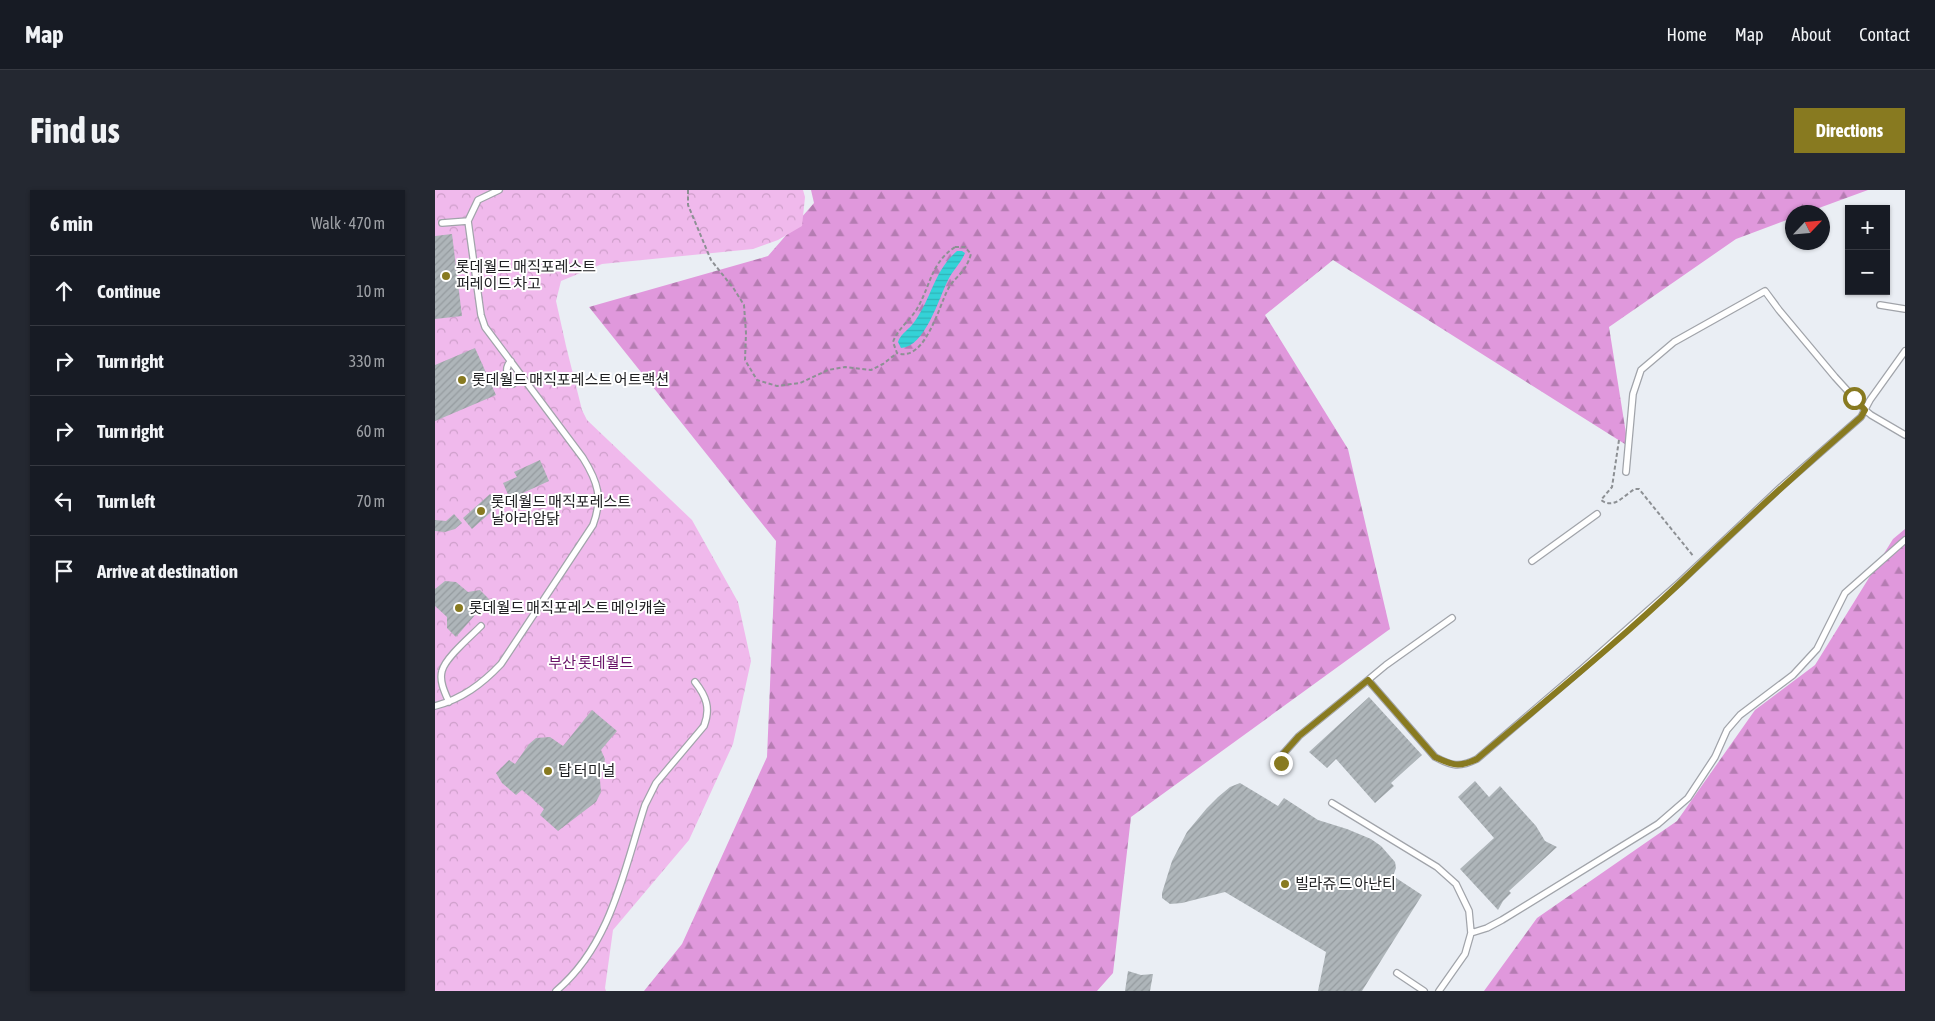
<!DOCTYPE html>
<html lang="en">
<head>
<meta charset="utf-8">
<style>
  body { margin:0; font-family:"Asap Condensed","Noto Sans KR",sans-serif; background:#242831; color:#f1f3f6 }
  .controls { position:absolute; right:15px; top:15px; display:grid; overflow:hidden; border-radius:0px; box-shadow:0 1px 4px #0004 }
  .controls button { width:45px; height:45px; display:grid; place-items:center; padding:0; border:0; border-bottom:1px solid #363941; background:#171b24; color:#f1f3f6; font:25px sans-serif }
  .compass { position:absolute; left:1350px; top:15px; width:45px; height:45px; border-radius:50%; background:#171b24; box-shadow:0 1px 4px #0004; rotate:64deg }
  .stop { position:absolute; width:15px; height:15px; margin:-11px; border:4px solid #887a20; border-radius:50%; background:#fff }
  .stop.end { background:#887a20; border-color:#fff; box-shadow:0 1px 5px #0008 }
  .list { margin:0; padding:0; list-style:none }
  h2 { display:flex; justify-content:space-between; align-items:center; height:65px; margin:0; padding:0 20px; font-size:21px }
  h2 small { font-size:16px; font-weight:400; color:#9ea1a6 }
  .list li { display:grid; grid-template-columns:32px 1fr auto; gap:15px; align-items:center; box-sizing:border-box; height:70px; padding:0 20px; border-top:1px solid #363941 }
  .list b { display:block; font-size:19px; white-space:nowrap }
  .list em { font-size:16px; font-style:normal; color:#9ea1a6 }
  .icon { flex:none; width:28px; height:28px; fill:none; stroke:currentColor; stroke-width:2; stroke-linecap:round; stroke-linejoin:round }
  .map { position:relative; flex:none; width:1470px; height:801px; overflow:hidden; border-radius:0px }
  header { display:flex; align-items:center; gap:30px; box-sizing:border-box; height:70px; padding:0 25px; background:#171b24; border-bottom:1px solid #363941 }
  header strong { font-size:24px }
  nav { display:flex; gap:28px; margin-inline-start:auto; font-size:18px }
  .intro { display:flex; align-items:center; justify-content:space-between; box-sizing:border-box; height:120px; padding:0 30px }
  h1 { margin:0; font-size:35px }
  .button { padding:12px 22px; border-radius:0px; background:#887a20; color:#fff; font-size:18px; font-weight:700 }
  main { display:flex; gap:30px; padding:0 30px }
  aside { flex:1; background:#171b24; border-radius:0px; box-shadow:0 1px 4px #0004 }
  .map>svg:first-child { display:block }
</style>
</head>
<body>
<header>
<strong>Map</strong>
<nav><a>Home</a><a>Map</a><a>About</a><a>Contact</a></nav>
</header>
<div class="intro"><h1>Find us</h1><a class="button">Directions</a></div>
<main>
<aside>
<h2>6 min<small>Walk · 470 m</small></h2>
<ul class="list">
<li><svg class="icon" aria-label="ahead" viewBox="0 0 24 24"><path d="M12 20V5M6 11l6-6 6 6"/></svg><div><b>Continue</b></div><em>10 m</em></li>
<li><svg class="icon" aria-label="right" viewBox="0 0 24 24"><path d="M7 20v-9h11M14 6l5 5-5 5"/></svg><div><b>Turn right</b></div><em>330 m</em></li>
<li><svg class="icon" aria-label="right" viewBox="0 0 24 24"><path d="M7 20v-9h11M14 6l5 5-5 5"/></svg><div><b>Turn right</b></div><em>60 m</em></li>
<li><svg class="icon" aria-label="left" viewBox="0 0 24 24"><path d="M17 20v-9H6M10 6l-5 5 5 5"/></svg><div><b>Turn left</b></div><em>70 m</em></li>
<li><svg class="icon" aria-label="arrive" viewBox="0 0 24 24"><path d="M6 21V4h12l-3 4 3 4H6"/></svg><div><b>Arrive at destination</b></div></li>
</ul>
</aside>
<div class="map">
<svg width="1470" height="801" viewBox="0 0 1470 801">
  <defs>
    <pattern id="forest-firs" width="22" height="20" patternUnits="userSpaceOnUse" patternTransform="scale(1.25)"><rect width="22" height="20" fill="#e098dc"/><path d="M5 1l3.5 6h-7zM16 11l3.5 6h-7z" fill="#b57cb2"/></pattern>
    <pattern id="park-crowns" width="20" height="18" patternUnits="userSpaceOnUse" patternTransform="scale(1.25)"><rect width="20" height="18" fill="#f0b9ec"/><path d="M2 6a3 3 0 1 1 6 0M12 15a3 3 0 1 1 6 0" fill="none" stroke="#ce9fca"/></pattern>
    <pattern id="water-rules" width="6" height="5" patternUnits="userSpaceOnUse" patternTransform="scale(1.25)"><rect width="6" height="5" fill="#34d2d7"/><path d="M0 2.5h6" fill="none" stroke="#2eb4b8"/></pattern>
    <pattern id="building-hatch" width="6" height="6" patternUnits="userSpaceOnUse" patternTransform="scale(1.25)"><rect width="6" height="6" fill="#aeb5b9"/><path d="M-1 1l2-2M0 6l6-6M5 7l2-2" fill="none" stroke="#959b9f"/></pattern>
  </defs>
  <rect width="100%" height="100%" fill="#eaeef4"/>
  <path fill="url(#forest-firs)" d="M376,0H1433L1373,22H1358L1357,28L1301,49L1174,137L1193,256L898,70L830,125L913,259L955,439L696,627L678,783L662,801H209L247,754L332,567L341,351L154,117L333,66L379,13Z
    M1470,339V801H1049L1102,728L1242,631L1320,520L1380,475L1458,349Z"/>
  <path fill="url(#park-crowns)" d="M0,0H368L370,7L367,36L343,50L318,59L167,74L126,91L121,111L131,156L147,220L152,230L257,330L303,412L316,471L298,554L254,650L178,740L170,798L171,801H0Z"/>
  <path fill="url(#water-rules)" d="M522,61H527L530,63C526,73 518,80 513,90C504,108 490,157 466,158L463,152C466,143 475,139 480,131C497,107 499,81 522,61Z"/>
  <path fill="url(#building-hatch)" d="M17,44L27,126L0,129V46Z
    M40,158L61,205L0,231V175Z
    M105,270L114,291L75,309L68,293L82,287L79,282Z
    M55,304L65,314L37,339L28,328Z
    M19,324L27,333L20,339L10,342L0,341V330L11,331Z
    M10,391L21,392L33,402L45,400L54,409L21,447L12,438V427L0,416V399Z
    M934,507L987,565L956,593L959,596L940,613L901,569L892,578L874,562Z
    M157,520L182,541L166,560L170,569L169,574L161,583L165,590L166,602L161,612L123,641L105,625L109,619L87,600L81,605L67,593L61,583L74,570L80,574L94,554L101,548L115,547L128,556Z
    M1040,591L1054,607L1065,596L1101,636L1110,651L1122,657L1074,701L1076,703L1068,711L1063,720L1025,679L1059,648L1023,607Z
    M805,593L843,616L849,608L883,630L912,639L936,649L946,656L960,672L961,678L958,686L987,705L927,801H883L891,762L790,702L747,713L735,714L727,708V703L737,671L752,642L772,618L783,607L795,597Z
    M693,781L706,785L718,784L715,801H690Z"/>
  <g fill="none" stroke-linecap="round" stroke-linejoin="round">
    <defs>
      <path id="service" d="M7,33L33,31
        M1445,115L1470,119
        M76,171C68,179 73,186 78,194
        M1191,282L1198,204L1206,180L1239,152L1330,101L1344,120L1400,187L1430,220L1436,225L1470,245
        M1097,371L1162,324
        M933,490L951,475L1017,428
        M14,512C10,503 4,491 7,481C10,468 35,447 46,436
        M0,516C27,509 47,494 66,474L158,335C168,308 163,292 148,268L50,137L46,125L33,31L43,10L64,0
        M847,573L848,564L864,546L933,490L1000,567C1017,576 1024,578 1042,569L1147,479L1244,393L1346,297L1426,227L1435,210L1470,161
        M897,613L1002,677L1021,694L1034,721L1036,743L1030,764L1004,801
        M1036,743L1052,738L1067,730L1223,634L1253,608L1280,567L1292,540L1305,525L1358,485L1382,459L1410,403L1470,350
        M962,783L989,801
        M121,801C176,755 189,680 210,615L221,593L269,536C276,518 271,506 260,492"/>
    </defs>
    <use href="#service" stroke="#a1a4aa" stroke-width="8"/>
    <path stroke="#8d9094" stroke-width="2" stroke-dasharray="4 2.5" stroke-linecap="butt" d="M253,0V15L276,70L299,99L309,115L311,143L310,170L322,190L342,196L365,193L393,180L410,177L436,180L448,174L462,163
      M520,57H530L536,64C530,84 522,84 513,99C504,116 490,173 462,163L458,152C463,138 476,130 483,117C496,94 496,73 520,57Z
      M1184,250L1177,297L1166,310C1179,320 1189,305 1200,299H1204L1259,367"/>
    <use href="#service" stroke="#fff" stroke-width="5.5"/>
  </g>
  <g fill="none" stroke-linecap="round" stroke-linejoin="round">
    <path stroke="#887a20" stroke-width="6" d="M846,573L848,564L864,546L933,490L1000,567C1017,575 1024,578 1042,569C1110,511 1180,455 1245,393C1304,336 1364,281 1426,227L1430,220L1419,208"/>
  </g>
  <g fill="#887a20" stroke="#fff" stroke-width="2">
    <circle cx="11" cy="86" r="5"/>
    <circle cx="27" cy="190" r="5"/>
    <circle cx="46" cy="321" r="5"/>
    <circle cx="24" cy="418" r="5"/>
    <circle cx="113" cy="581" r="5"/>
    <circle cx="850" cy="694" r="5"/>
  </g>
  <g text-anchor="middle" stroke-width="4" stroke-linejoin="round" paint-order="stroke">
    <g font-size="15" fill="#202123" stroke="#fff" text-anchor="start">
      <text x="21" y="82">롯데월드 매직포레스트<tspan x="21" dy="17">퍼레이드 차고</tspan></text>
      <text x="37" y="195">롯데월드 매직포레스트 어트랙션</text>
      <text x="56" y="317">롯데월드 매직포레스트<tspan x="56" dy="17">날아라암닭</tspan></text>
      <text x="34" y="423">롯데월드 매직포레스트 메인캐슬</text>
      <text x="123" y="586">탑 터미널</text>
      <text x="860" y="699">빌라쥬 드 아난티</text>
    </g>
    <g font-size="15" fill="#691268" stroke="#fff">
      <text x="156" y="478">부산 롯데월드</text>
    </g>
  </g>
</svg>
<div class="controls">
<button>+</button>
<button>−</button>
</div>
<svg class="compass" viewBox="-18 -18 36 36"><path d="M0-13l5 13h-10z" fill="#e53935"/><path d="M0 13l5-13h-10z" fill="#9ea1a6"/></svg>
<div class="stop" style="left:1419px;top:208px"></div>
<div class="stop end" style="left:846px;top:573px"></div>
</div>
</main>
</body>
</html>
